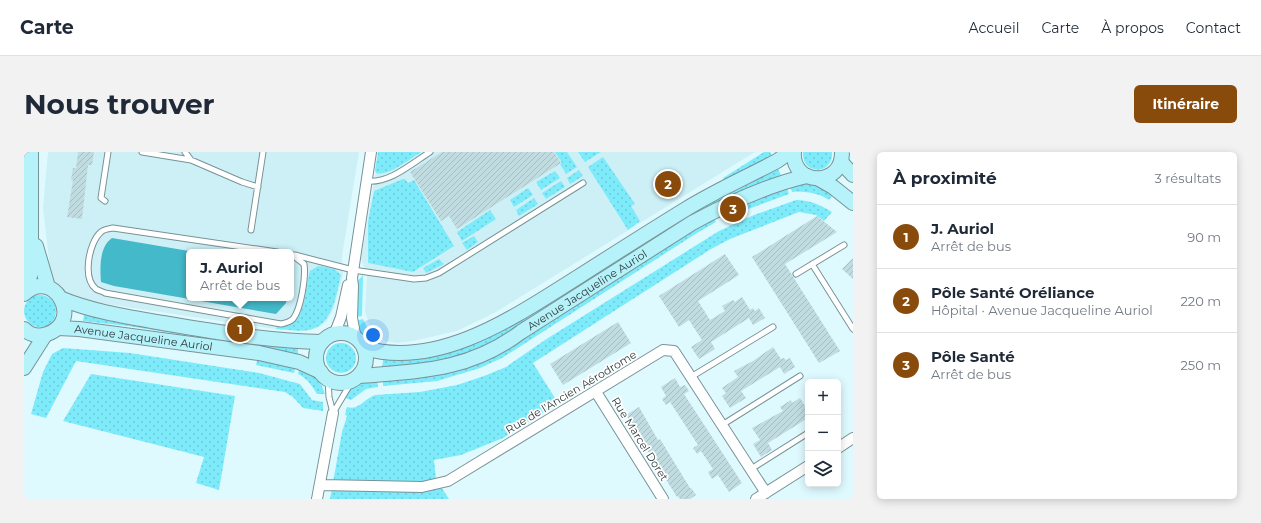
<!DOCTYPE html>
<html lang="fr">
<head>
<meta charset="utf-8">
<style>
  body { margin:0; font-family:Montserrat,sans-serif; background:#f2f2f3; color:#1f2937 }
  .controls { position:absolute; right:12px; bottom:12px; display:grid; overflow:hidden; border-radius:6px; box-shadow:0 2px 10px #0003 }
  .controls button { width:36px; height:36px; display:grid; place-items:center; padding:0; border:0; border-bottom:1px solid #e0e1e3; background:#fff; color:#1f2937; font:20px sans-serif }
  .you { position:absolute; left:349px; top:183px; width:14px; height:14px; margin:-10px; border:3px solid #fff; border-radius:50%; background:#1a73e8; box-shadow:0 0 0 6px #1a73e833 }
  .badge { display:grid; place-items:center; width:26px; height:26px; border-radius:50%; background:#884b0c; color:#fff; font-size:13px; font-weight:700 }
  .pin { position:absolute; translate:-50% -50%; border:2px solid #fff; box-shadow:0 1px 4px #0006 }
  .popup { position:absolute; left:162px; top:97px; width:108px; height:52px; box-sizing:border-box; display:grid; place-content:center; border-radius:6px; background:#fff; filter:drop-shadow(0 1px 3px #0005); font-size:13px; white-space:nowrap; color:#747a83 }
  .popup b { font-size:15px; color:#1f2937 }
  .popup::after { content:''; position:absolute; left:50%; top:100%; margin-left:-8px; border:8px solid transparent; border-top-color:#fff }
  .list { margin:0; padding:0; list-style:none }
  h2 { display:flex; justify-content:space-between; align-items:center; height:52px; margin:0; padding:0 16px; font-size:17px }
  h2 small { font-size:13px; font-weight:400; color:#747a83 }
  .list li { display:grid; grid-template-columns:26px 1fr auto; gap:12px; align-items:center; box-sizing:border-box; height:64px; padding:0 16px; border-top:1px solid #e0e1e3 }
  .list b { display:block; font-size:15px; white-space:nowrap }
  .list p { margin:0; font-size:13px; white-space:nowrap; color:#747a83 }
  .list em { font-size:13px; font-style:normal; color:#747a83 }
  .icon { flex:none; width:22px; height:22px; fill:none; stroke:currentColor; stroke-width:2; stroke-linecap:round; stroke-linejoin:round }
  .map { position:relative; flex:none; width:829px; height:347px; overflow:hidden; border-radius:6px }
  header { display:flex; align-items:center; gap:24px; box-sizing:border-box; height:56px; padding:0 20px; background:#fff; border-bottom:1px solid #e0e1e3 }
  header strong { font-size:19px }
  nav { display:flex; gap:22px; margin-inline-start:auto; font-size:14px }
  .intro { display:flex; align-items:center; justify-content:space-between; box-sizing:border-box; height:96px; padding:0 24px }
  h1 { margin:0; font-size:28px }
  .button { padding:10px 18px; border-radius:6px; background:#884b0c; color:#fff; font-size:14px; font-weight:700 }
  main { display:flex; gap:24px; padding:0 24px }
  aside { flex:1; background:#fff; border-radius:6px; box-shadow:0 2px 10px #0003 }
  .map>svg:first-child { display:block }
</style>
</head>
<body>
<header>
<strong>Carte</strong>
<nav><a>Accueil</a><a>Carte</a><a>À propos</a><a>Contact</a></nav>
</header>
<div class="intro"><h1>Nous trouver</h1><a class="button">Itinéraire</a></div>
<main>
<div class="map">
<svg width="829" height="347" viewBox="0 0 829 347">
  <defs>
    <pattern id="grass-dots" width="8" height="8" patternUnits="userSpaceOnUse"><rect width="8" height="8" fill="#7eebfb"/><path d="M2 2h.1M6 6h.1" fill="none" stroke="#6dcad8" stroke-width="1.8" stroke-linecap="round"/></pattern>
    <pattern id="building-hatch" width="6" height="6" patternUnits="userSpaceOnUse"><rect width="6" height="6" fill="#c1dce0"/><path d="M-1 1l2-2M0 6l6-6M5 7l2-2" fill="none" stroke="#a6bec1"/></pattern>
  </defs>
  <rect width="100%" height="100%" fill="#dffaff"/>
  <path fill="#ccf0f6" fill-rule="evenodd" d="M24,0H335L318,104L319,123L310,156L303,169L294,176L283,179L258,178L49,147L27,125L19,56ZM165,100H267V146H165Z
    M355,0H731L472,160L433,179L389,189L373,191L361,189L351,182L346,174L341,160L343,123L337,107Z"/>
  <path fill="url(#grass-dots)" d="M354,0H397C387,6 364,25 352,21L351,18Z
    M531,0H543L553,15L542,22L536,12L538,11Z
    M554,0H577L561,10Z
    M740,0H746L750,7L702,32L699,26Z
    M779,0H808C810,23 777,24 779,0Z
    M579,5L611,52L607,54L616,69L604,78L564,15Z
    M754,17L757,23L687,53L665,65L502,168C495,174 487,180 480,185C442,206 401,215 358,215L359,208C416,208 451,193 501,167C583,114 664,57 754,17Z
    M555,18L559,24L546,32L543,26Z
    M531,19L536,26L517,38L512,30Z
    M379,27H381L384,31L390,28L430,94L389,120L344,111V70L350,39Z
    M537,29L541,35L522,47L518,41Z
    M779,30L795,33L810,41L805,48C795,41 781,39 768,40L765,32Z
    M762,33L765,42L716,60L712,51Z
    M504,36L509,43L490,55L486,48Z
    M510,46L514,52L495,64L492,58Z
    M772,48C786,48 797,53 808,60L800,69L792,63L775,60L706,87L687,97L509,211L534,251L479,286L437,303L410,308L412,327L425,347H306L318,280L323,264L321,263L323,255C334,259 340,247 351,243L396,240L433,233L460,224L482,215L521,188L695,79L730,63Z
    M466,58L472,67L438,89L433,80Z
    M689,63L692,70L673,81L478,206L456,216L413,229L359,234V225L434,214Z
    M450,84L454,90L443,98L438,91Z
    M415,107L420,112L402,121L399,116Z
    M294,114C304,115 311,116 317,123C312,143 309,174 284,178C274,180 262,177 252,177L253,174C281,180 281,140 285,122L286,119Z
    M0 159a16 16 0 1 1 32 0a16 16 0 1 1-32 0Z
    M60,162L242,193L274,196V203L242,196L104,174L59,169Z
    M302 206a15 15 0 1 1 30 0a15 15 0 1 1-30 0Z
    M39,196L106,201L235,221L276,232L288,248L299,250V259L279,256L269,245L261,240L52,209L22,266L7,262L19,220L28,202Z
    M234,204L272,213L270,221L232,213Z
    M276,214C290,221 296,227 301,242H293C288,234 283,226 274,222Z
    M67,222L211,244L195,338L172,331L180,305L39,269Z
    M353,226L354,235L342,237L327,248L321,246C327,232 340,229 353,226Z"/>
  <path fill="#7eebfb" d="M339,123L338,164L331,165L333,130Z
    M339,167L346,181L357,192H345C339,184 333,179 331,169Z"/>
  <path fill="#44b9c9" d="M88,86L171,100H165V146H263L262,151L252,162L90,134L77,130C76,116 75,95 88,86Z"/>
  <path fill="url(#building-hatch)" d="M54,0H70L68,13H64L58,67L43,65L49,28H47L49,16H52Z
    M418,0H530L537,11L433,77L425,64L417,69L386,20Z
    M793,64L813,80L761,112L816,199L795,211L728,105Z
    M701,102L715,123L674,149L686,168L701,159L698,154L709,148L711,150L718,145L726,158L729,156L731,159L735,156L741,166L729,173L725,166L687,190L691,197L675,207L667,195L678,188L665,168L655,175L635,144Z
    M829,106V127L818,117Z
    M594,170L607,191L539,233L526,212Z
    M749,195L757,207L760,206L762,208L766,206L771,215L760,222L756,215L717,239L722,246L706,256L698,244L702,241L698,236L714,225L710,219L729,209Z
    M651,226L656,235L661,233L665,239L660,242L718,331L705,340L694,323L688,327L684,320L689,317L677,299L673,302L669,296L674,293L646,250L642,253L638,247L642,244L637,235Z
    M776,246L784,259V266L744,291L748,298L737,305L729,292L736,288L728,276L759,259L756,255L767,248L768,251Z
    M615,255L634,288L636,287L666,336H667L672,343L666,347H656L654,344L653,345L622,296H621L619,292L614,283L602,263Z"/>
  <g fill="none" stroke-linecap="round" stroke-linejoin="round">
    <defs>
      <path id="service" d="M118,0L167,8L218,30L234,35
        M161,0L167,8
        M342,29C365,32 387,12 406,0
        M81,49L77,46L84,0
        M227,78L239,0
        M253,100L89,76C85,77 80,77 77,80C65,90 58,126 72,137C75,139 78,139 81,141L257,172C261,171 266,170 269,167C277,157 282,125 280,112L267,102
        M271,103L329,118L390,127L402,126L415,121L559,31
        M788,112L829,177
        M772,122L820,93
        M667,225L749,175
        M304,227L305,245L309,261
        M309,261L328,229
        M698,273L776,224
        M727,317L784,281"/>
      <path id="minor" d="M310,183L317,165L324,133
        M332,187L328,166L329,134L328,126L347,0
        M572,240L639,347
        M814,296L829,286
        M297,333L398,335L424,329L639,198L650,199L742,341
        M293,347L309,261
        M732,347L784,314"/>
      <g id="secondary">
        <path d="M770,0C767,34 819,36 818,0"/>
        <path d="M817,10L829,23"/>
        <path d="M795,27L809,35L829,51"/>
        <path d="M12,94L24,135"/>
        <path d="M3,139L7,119V0"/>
        <path d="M0,142C29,114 61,169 23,182C15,185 6,183 0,177"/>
        <path d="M38,147C70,160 105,165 139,171C192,180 245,189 298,190"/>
        <path id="s1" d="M34,176L55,177L235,201L275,210L297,220"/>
        <circle cx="317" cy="206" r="25"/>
        <path d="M340,196C416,218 493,163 554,125C590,102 626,79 662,57C691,39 723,25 753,9L766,0"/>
        <path d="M0,216L21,183"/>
        <path id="s2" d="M335,224C396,219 445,219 497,180L668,71C705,51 743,33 783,24"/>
      </g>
    </defs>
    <use href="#service" stroke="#799296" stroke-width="7"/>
    <use href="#minor" stroke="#799296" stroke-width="12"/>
    <use href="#secondary" stroke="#799296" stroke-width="16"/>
    <use href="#service" stroke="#fff" stroke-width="5"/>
    <use href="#minor" stroke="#fff" stroke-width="10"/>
    <use href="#secondary" stroke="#b6f2f9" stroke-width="14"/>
  </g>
  <g text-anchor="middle" stroke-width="3.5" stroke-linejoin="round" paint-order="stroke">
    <g font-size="11" fill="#2e393b" stroke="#fff">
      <text dy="4" stroke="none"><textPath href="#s2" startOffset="249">Avenue Jacqueline Auriol</textPath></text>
      <text dy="4" stroke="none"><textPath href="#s1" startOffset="86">Avenue Jacqueline Auriol</textPath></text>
      <text transform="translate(547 240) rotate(-31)" y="4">Rue de l'Ancien Aérodrome</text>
      <text transform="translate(616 287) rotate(58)" y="4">Rue Marcel Doret</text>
    </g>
  </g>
</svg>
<div class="controls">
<button>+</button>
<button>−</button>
<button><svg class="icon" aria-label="layers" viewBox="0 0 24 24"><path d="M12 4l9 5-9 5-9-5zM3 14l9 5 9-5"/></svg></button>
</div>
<div class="you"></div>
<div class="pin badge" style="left:216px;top:177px">1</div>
<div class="popup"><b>J. Auriol</b>Arrêt de bus</div>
<div class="pin badge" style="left:644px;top:32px">2</div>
<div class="pin badge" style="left:709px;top:57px">3</div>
</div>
<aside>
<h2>À proximité<small>3 résultats</small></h2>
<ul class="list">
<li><span class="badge">1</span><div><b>J. Auriol</b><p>Arrêt de bus</p></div><em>90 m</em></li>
<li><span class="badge">2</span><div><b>Pôle Santé Oréliance</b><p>Hôpital · Avenue Jacqueline Auriol</p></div><em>220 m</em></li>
<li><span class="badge">3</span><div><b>Pôle Santé</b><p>Arrêt de bus</p></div><em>250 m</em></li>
</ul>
</aside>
</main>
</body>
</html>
